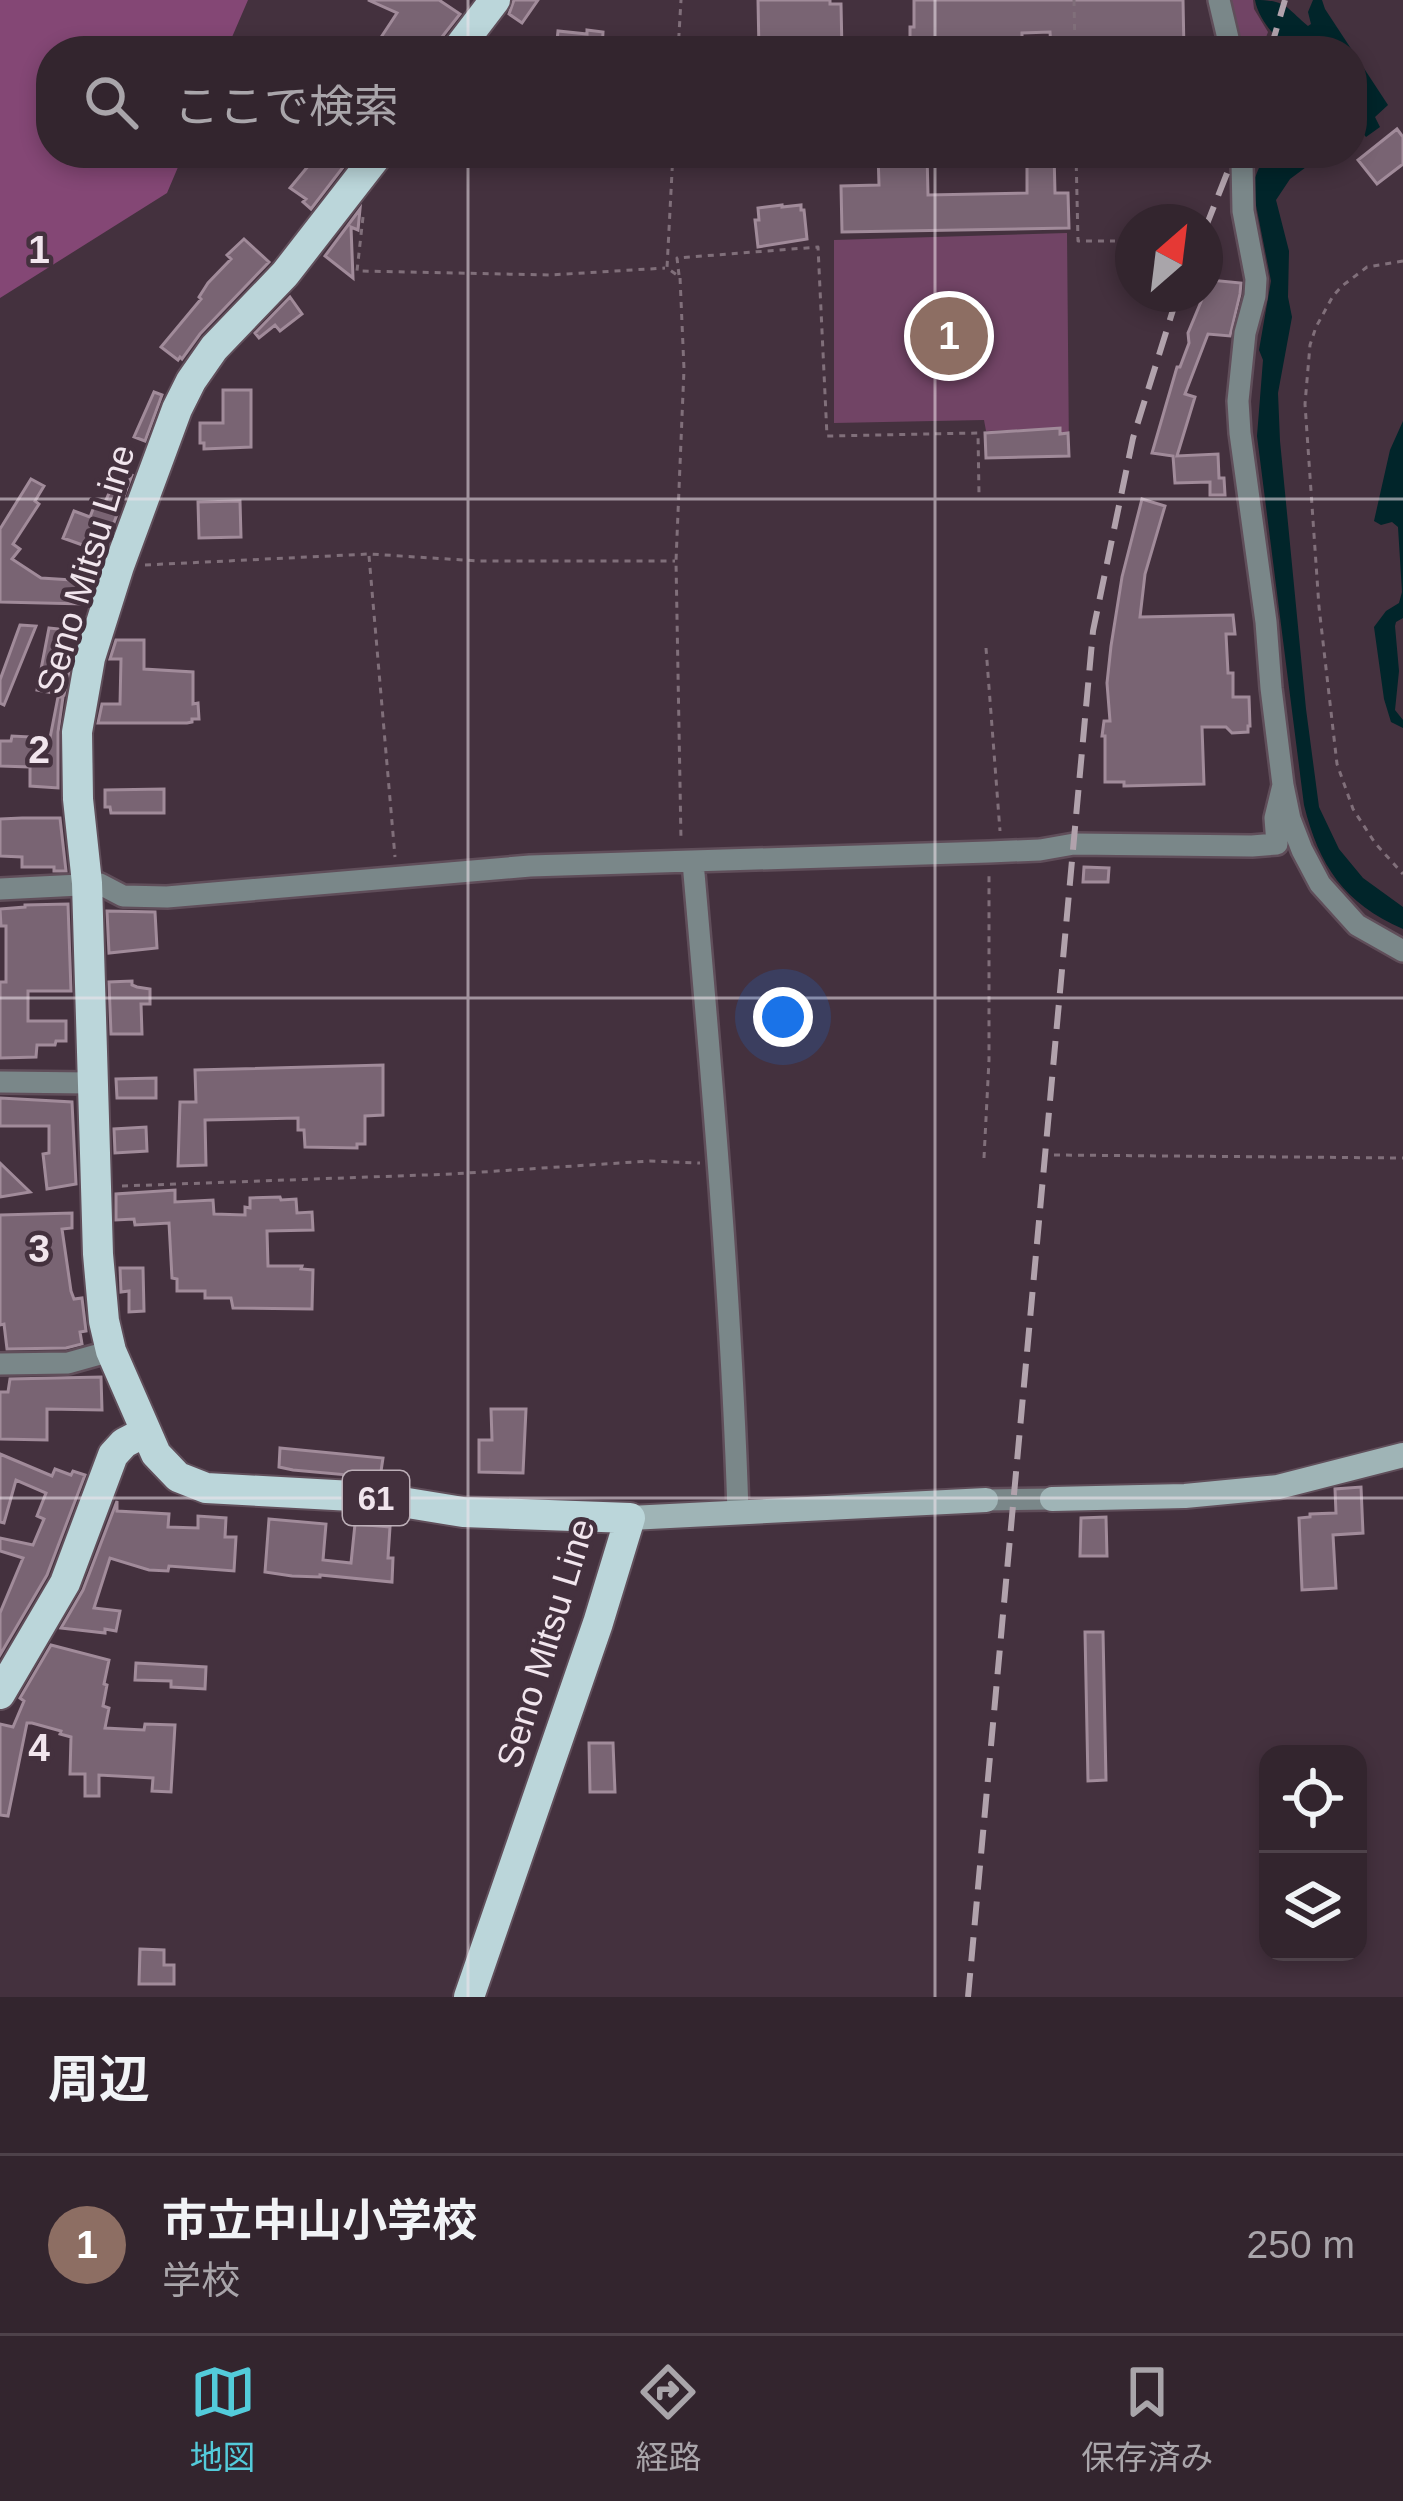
<!DOCTYPE html>
<html lang="ja">
<head>
<meta charset="utf-8">
<style>
  body { margin:0; font-family:Helvetica,"Noto Sans JP",sans-serif; background:#3e313a; color:#f1f3f6 }
  .controls { position:absolute; right:36px; bottom:36px; display:grid; overflow:hidden; border-radius:24px; box-shadow:0 6px 18px #0003 }
  .controls button { width:108px; height:108px; display:grid; place-items:center; padding:0; border:0; border-bottom:3px solid #4e424a; background:#33252e; color:#f1f3f6; font:60px sans-serif }
  .compass { position:absolute; left:1115px; top:204px; width:108px; height:108px; border-radius:50%; background:#33252e; box-shadow:0 6px 18px #0003; rotate:28deg }
  .you { position:absolute; left:783px; top:1017px; width:42px; height:42px; margin:-30px; border:9px solid #fff; border-radius:50%; background:#1a73e8; box-shadow:0 0 0 18px #1a73e833 }
  .badge { display:grid; place-items:center; width:78px; height:78px; border-radius:50%; background:#53cbda; color:#fff; font-size:39px; font-weight:700 }
  .pin { position:absolute; translate:-50% -50%; border:6px solid #fff; box-shadow:0 3px 12px #0006 }
  .list { margin:0; padding:0; list-style:none }
  h2 { display:flex; justify-content:space-between; align-items:center; height:156px; margin:0; padding:0 48px; font-size:51px }
  h2 small { font-size:39px; font-weight:400; color:#a9a5aa }
  .list li { display:grid; grid-template-columns:78px 1fr auto; gap:36px; align-items:center; box-sizing:border-box; height:180px; padding:0 48px; border-top:3px solid #4e424a }
  .list b { display:block; font-size:45px; white-space:nowrap }
  .list p { margin:0; font-size:39px; white-space:nowrap; color:#a9a5aa }
  .list em { font-size:39px; font-style:normal; color:#a9a5aa }
  .icon { flex:none; width:66px; height:66px; fill:none; stroke:currentColor; stroke-width:2; stroke-linecap:round; stroke-linejoin:round }
  .map { position:relative; flex:none; width:1403px; height:1997px; overflow:hidden }
  .search { position:absolute; background:#33252e; box-shadow:0 6px 18px #0003; left:36px; right:36px; top:36px; height:132px; display:flex; align-items:center; gap:30px; box-sizing:border-box; padding:0 42px; border-radius:48px; color:#a9a5aa; font-size:45px }
  .sheet { height:336px; background:#33252e }
  nav { display:flex; justify-content:space-around; align-items:center; box-sizing:border-box; height:168px; border-top:3px solid #4e424a; background:#33252e; font-size:33px; color:#a9a5aa }
  nav a { display:grid; justify-items:center; gap:6px }
  nav .on { color:#53cbda }
  .map>svg:first-child { display:block }
</style>
</head>
<body>
<div class="map">
<svg width="1403" height="1997" viewBox="0 0 1403 1997">
  <rect width="100%" height="100%" fill="#44313e"/>
  <path fill="#714465" d="M1223,0H1253L1254,9L1268,32L1261,51H1235Z
    M1067,233L1069,454L1041,455L1039,429L986,431L984,420L834,423V240Z"/>
  <path fill="#844775" d="M0,0H248L226,51H51V153H184L167,193L0,298Z"/>
  <path fill="#01252a" d="M1255,0C1287,0 1286,8 1308,26L1311,24L1308,12L1313,0H1322L1325,9L1388,105L1375,117L1380,127L1366,137L1359,128L1352,133V51H1288C1275,35 1259,21 1255,0Z
    M1265,153H1325L1290,179L1276,200L1289,251L1288,297L1292,317L1278,393L1280,441L1306,709L1319,807L1339,849L1363,878L1403,907V929C1344,903 1319,866 1304,805L1257,436L1263,360L1259,350L1271,281L1252,185Z
    M1403,421V618L1396,622L1395,626L1399,671L1395,710L1403,720V728L1391,722L1384,699L1374,627L1386,611L1399,603L1402,592L1398,527L1392,522L1381,525L1374,521L1390,450Z"/>
  <path fill="#796473" stroke="#a18b9a" stroke-width="3" d="M368,0H439L460,14L431,51H372L397,13Z
    M514,0H538L522,23L509,14Z
    M758,0H830V4H841L842,51H759Z
    M914,0H1183L1184,51H1120V43L1051,48L1050,32L1022,33V51H910V27H914Z
    M587,30L603,32L602,51H556L558,31L587,34Z
    M1397,129L1403,137V164L1377,184L1358,160Z
    M319,153H354L311,209L303,202L306,199L290,188Z
    M878,153H927L928,195L1027,193V153H1054L1055,193H1068L1069,228L842,232L841,186L879,185Z
    M782,205V207L801,205V210H804L807,239L758,247L755,220H759L758,208Z
    M360,209L358,230L351,227L353,278L325,256Z
    M244,239L269,262L200,334L182,359L180,357L178,360L161,347L201,299L199,297L208,283L231,259L227,255Z
    M1210,280L1241,283L1240,294L1230,336L1208,334L1185,394L1195,397L1177,456L1218,454L1219,478H1224L1225,495H1210V482L1175,483L1173,456L1152,453L1177,367H1180L1189,343L1188,333Z
    M290,297L302,314L280,331L275,325L259,338L255,333Z
    M223,390H251V447L204,449V443H200V423H223Z
    M154,392L162,395L145,441L134,437Z
    M1060,428V434L1068,433L1069,456L986,458L985,433Z
    M119,470L132,475L104,549V546L91,545V548L63,538L74,511L90,517L95,504L103,507Z
    M31,479L44,486L35,501L39,504L13,544L20,549L12,559L41,578L87,581L85,604L0,602V529Z
    M1142,499L1165,506L1145,574L1140,617L1233,615L1235,634H1226L1228,673H1233V697H1249L1250,726H1248V732L1232,733L1226,727H1202L1204,784L1124,786V782H1105V736H1102L1104,721H1110L1107,683L1111,646L1122,577Z
    M240,501L241,537L199,538L198,502Z
    M20,625L36,626L4,705L0,703V680Z
    M49,628L78,631L64,695L37,690Z
    M116,640H144V669L193,672V704L198,703L199,719H192V722L187,723H98L102,704H120L121,659H110Z
    M58,697H63L58,732V788L30,786V767L0,766V741H11L12,736L50,738Z
    M164,789V813H111L110,807H105V790Z
    M22,818H60L66,871H54V867H22V857L0,856V819Z
    M1084,867L1109,868L1108,882H1083Z
    M68,904L71,991H28V1021H66V1041H56L55,1045H37L36,1057L0,1058V982H6V926H1L0,909L25,907V905Z
    M107,911L155,912L157,948L109,953Z
    M132,981V985L137,987L150,989V1004H141L142,1034H111L109,982Z
    M383,1065V1115L365,1116V1144H357V1148L305,1147L304,1130H298V1118L205,1120L206,1165L178,1166L180,1102H196L195,1070Z
    M156,1078V1098H117L116,1079Z
    M0,1098L72,1102L76,1184L47,1189L43,1154L49,1153V1126H0Z
    M146,1127L147,1151L115,1153L114,1129Z
    M0,1163L30,1192L0,1197Z
    M175,1190V1202L213,1200L214,1214L245,1215V1207L250,1208V1198L280,1197L281,1200L296,1199L297,1213L312,1212L313,1230L267,1231L268,1266H302L301,1269L313,1270L312,1309L233,1308L231,1298H205V1291H177V1279L172,1278L169,1223L135,1225L134,1219L116,1220V1194Z
    M72,1213V1228L62,1229L71,1291L74,1299L82,1298L86,1331L80,1332L82,1344L66,1348L7,1349L4,1324L0,1325V1215Z
    M120,1268H143L144,1311L129,1312V1291L121,1292Z
    M101,1377L102,1410L47,1409V1440L0,1439V1392H8L10,1379Z
    M491,1409H526L523,1473L479,1472V1440H492Z
    M280,1448L383,1458L380,1478L293,1470L279,1467Z
    M0,1454L52,1476L55,1469L71,1475L73,1471L85,1475L47,1575L0,1655V1613L23,1558L0,1551V1538L33,1545L44,1519L37,1516L46,1493L16,1480L4,1523L0,1522Z
    M1361,1487L1363,1533L1333,1535L1336,1588L1302,1590L1299,1518L1310,1517V1514L1336,1513L1335,1489Z
    M117,1501V1511L169,1514L168,1527L198,1528V1516L226,1518L225,1537H236L234,1571L169,1566L168,1571L149,1570L110,1558L94,1608L120,1611L116,1631L105,1629V1633L61,1628L83,1590Z
    M1106,1517L1107,1556H1080L1081,1518Z
    M269,1519L326,1524L323,1560L351,1563L355,1524L390,1527L388,1558H393L392,1582L320,1575V1577L292,1576L265,1572Z
    M1085,1632H1103L1106,1780L1088,1781Z
    M51,1645L109,1660L104,1684L107,1685L103,1706L109,1708L105,1728L144,1730L145,1724L175,1725L171,1792L152,1791L153,1778L99,1775V1796H85V1774H70L71,1737L60,1734L61,1731L32,1723H27L8,1816L0,1815V1724L13,1727L24,1701L20,1698Z
    M136,1663L206,1667L205,1689L171,1687V1681L135,1680Z
    M589,1743H613L615,1792H590Z
    M140,1949L164,1950V1965H174V1984H139Z"/>
  <g fill="none" stroke-linecap="round" stroke-linejoin="round">
    <defs>
      <path id="street" d="M1219,0L1231,51
        M1238,153L1242,162L1243,211L1256,279L1255,296L1245,333L1238,401L1240,433L1266,622L1271,688L1283,785L1290,819L1302,850L1320,884L1357,925L1403,951
        M693,862C712,1079 731,1295 738,1512
        M0,889L100,884L123,896L167,897L530,866L989,852L1040,850L1074,844L1252,846L1277,844L1275,818L1283,785
        M0,1082L91,1083
        M0,1364L68,1363L111,1351
        M986,1500L1052,1499"/>
      <path id="secondary" d="M1052,1499L1185,1496L1278,1487L1403,1455
        M630,1518L986,1500"/>
      <path id="primary" d="M456,51L495,0
        M379,153L285,274L214,348L191,381L177,409L119,566L90,658L77,732L78,799L87,883L98,1254L104,1321L111,1351L156,1454L178,1477L206,1488L371,1497L463,1512L630,1518L598,1623L469,1997
        M0,1694L65,1583L113,1455L124,1443L145,1432"/>
    </defs>
    <use href="#street" stroke="#604e5a" stroke-width="26"/>
    <use href="#secondary" stroke="#604e5a" stroke-width="28"/>
    <use href="#primary" stroke="#604e5a" stroke-width="34"/>
    <path stroke="#806f7a" stroke-width="3" stroke-dasharray="6 6" stroke-linecap="butt" d="M1074,0L1075,51
      M678,51L681,0
      M673,153L667,268L680,277L684,369L676,561L681,840
      M1076,153L1078,241H1115
      M363,217L357,271L550,275L665,268
      M1403,261L1367,267L1342,286L1333,296L1316,327L1310,345L1305,404L1319,607L1337,764L1353,809L1375,843L1403,874
      M679,275L677,258L818,247L827,436L978,433L979,494
      M369,556L395,857
      M145,565L369,554L480,561H675
      M986,648L1000,831
      M1054,1155L1403,1158
      M984,1158L989,1060V872
      M122,1186L452,1174L650,1161L700,1163"/>
    <use href="#street" stroke="#7a8789" stroke-width="21"/>
    <use href="#secondary" stroke="#9fb4b6" stroke-width="24"/>
    <use href="#primary" stroke="#bbd6da" stroke-width="30"/>
    <path stroke="#b1a2ac" stroke-width="6" stroke-dasharray="24 12" stroke-linecap="butt" d="M1270,51L1285,0
      M1205,229L1235,153
      M968,1997L1093,631L1133,438L1178,294"/>
  </g>
  <path fill="none" stroke="#f1e5ed" stroke-width="3" stroke-opacity="0.55" d="M468,0V51M935,0V51M468,153V1997M935,153V1997M0,499H1403M0,998H1403M0,1498H1403"/>
  <g text-anchor="middle" stroke-width="9" stroke-linejoin="round" paint-order="stroke">
    <rect fill="#44313e" stroke="#bdafb8" stroke-width="3" x="343" y="1471" width="66" height="54" rx="9"/>
    <g font-size="33" font-weight="bold" fill="#f1e5ed">
      <text x="376" y="1510">61</text>
    </g>
    <g font-size="36" fill="#f1e5ed" stroke="#44313e">
      <text transform="translate(85 569) rotate(-73)" y="13">Seno Mitsu Line</text>
      <text transform="translate(545 1643) rotate(-73)" y="13">Seno Mitsu Line</text>
    </g>
  </g>
  <g font-size="39" text-anchor="middle" font-weight="bold" fill="#f1e5ed" stroke="#44313e" stroke-width="9" stroke-linejoin="round" paint-order="stroke">
    <text x="39" y="263">1</text>
    <text x="39" y="763">2</text>
    <text x="39" y="1262">3</text>
    <text x="39" y="1761">4</text>
  </g>
</svg>
<div class="controls">
<button><svg class="icon" aria-label="locate" viewBox="0 0 24 24"><circle cx="12" cy="12" r="6"/><path d="M12 2v4M12 18v4M2 12h4M18 12h4"/></svg></button>
<button><svg class="icon" aria-label="layers" viewBox="0 0 24 24"><path d="M12 4l9 5-9 5-9-5zM3 14l9 5 9-5"/></svg></button>
</div>
<svg class="compass" viewBox="-18 -18 36 36"><path d="M0-13l5 13h-10z" fill="#e53935"/><path d="M0 13l5-13h-10z" fill="#a9a5aa"/></svg>
<div class="you"></div>
<div class="pin badge" style="left:949px;top:336px;background:#8d6e63">1</div>
<div class="search"><svg class="icon" aria-label="search" viewBox="0 0 24 24"><circle cx="10" cy="10" r="6"/><path d="M15 15l6 6"/></svg>ここで検索</div>
</div>
<section class="sheet">
<h2>周辺<small></small></h2>
<ul class="list">
<li><span class="badge" style="background:#8d6e63">1</span><div><b>市立中山小学校</b><p>学校</p></div><em>250 m</em></li>
</ul>
</section>
<nav>
<a class="on"><svg class="icon" aria-label="map" viewBox="0 0 24 24"><path d="M3 6l6-2 6 2 6-2v14l-6 2-6-2-6 2zM9 4v14M15 6v14"/></svg>地図</a>
<a><svg class="icon" aria-label="directions" viewBox="0 0 24 24"><path d="M12 3l9 9-9 9-9-9zM9 14v-3h6M13 9l2 2-2 2"/></svg>経路</a>
<a><svg class="icon" aria-label="saved" viewBox="0 0 24 24"><path d="M7 4h10v16l-5-4-5 4z"/></svg>保存済み</a>
</nav>
</body>
</html>
